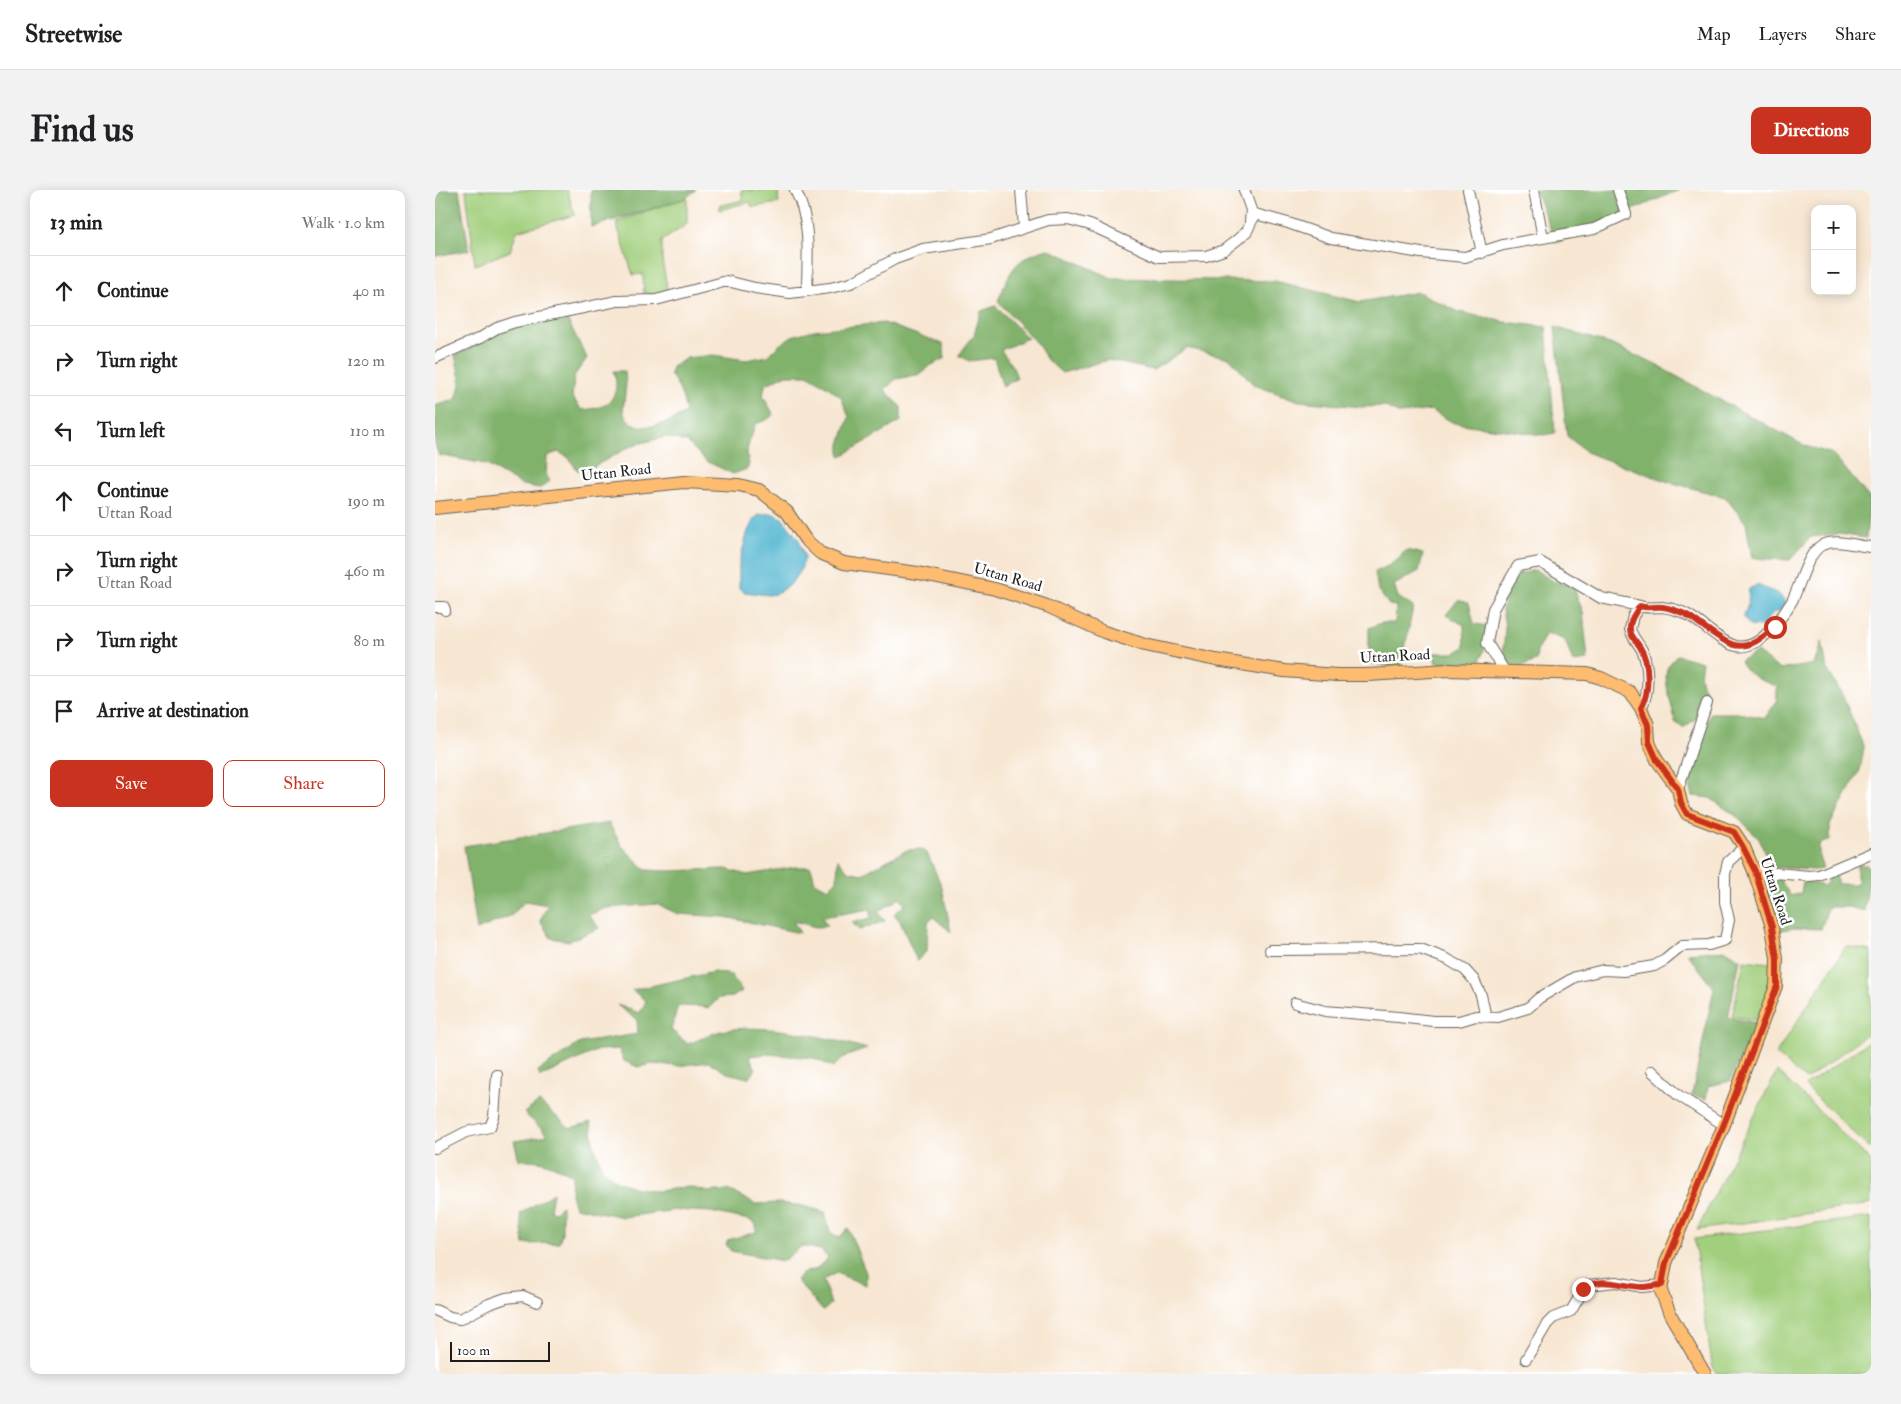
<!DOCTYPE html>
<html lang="en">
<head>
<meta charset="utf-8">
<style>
  body { margin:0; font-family:"IM FELL Double Pica",serif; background:#f2f2f2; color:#202124 }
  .controls { position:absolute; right:15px; top:15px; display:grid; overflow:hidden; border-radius:10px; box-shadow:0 2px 12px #0003 }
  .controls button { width:45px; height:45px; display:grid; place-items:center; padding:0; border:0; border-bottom:1px solid #e0e0e0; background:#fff; color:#202124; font:25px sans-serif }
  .scale { position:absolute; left:15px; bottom:12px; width:100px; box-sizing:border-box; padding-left:5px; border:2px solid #1c1c1c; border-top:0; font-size:14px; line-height:18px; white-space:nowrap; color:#1c1c1c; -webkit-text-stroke:4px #fff; paint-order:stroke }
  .stop { position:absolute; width:15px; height:15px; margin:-11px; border:4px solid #c8321e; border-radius:50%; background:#fff }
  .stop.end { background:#c8321e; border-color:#fff; box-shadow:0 1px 5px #0008 }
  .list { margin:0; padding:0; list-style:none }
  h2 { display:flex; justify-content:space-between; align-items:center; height:65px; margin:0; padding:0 20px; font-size:21px }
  h2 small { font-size:16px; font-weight:400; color:#757577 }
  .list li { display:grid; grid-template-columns:32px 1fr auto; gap:15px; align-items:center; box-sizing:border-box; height:70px; padding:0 20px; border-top:1px solid #e0e0e0 }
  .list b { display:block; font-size:19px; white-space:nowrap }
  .list p { margin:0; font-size:16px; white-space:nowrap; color:#757577 }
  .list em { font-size:16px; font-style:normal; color:#757577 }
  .actions { display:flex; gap:10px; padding:15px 20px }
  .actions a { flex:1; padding:11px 0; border:1px solid #c8321e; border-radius:10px; text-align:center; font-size:18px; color:#c8321e }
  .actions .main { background:#c8321e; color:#fff }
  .icon { flex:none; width:28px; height:28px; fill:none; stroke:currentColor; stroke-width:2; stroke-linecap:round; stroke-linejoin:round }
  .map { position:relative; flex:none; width:1436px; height:1184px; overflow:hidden; border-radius:10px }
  header { display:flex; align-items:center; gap:30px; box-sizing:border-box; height:70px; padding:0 25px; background:#fff; border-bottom:1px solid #e0e0e0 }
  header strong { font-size:24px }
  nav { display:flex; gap:28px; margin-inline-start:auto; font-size:18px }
  .intro { display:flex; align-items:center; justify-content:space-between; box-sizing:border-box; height:120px; padding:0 30px }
  h1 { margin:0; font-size:35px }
  .button { padding:12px 22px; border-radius:10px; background:#c8321e; color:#fff; font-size:18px; font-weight:700 }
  main { display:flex; gap:30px; padding:0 30px }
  aside { flex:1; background:#fff; border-radius:10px; box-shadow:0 2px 12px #0003 }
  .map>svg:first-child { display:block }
</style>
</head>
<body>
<header>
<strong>Streetwise</strong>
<nav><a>Map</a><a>Layers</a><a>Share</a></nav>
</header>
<div class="intro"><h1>Find us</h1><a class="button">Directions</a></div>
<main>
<aside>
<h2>13 min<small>Walk · 1.0 km</small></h2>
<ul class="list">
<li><svg class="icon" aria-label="ahead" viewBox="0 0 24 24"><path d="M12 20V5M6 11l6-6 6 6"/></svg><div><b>Continue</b></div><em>40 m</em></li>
<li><svg class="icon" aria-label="right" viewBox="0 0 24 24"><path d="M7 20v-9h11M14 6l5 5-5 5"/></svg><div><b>Turn right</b></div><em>120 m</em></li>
<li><svg class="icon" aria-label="left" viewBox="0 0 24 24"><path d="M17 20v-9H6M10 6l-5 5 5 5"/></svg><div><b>Turn left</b></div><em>110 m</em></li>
<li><svg class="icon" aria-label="ahead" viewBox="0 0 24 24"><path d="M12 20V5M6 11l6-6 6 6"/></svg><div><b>Continue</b><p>Uttan Road</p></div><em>190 m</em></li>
<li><svg class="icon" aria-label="right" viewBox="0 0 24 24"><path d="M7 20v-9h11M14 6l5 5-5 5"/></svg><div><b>Turn right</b><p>Uttan Road</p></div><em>460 m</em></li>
<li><svg class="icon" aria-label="right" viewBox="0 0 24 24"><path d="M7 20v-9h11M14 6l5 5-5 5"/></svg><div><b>Turn right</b></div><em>80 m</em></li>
<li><svg class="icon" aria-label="arrive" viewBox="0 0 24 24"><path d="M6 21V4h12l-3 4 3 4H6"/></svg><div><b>Arrive at destination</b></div></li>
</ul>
<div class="actions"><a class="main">Save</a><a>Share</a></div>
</aside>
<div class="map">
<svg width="1436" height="1184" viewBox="0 0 1436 1184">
  <rect width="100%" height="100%" fill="#fff"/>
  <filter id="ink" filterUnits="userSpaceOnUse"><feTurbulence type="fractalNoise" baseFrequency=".02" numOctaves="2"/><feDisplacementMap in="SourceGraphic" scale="10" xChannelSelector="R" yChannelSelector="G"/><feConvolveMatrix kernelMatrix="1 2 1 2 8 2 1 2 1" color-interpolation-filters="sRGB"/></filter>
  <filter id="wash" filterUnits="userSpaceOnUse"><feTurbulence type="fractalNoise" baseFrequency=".0096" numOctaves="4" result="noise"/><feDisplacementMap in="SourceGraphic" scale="20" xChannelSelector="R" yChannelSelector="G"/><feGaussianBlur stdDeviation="1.12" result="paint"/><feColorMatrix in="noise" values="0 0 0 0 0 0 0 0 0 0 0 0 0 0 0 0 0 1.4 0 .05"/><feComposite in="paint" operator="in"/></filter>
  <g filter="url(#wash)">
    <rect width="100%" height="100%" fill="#f7e6d1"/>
    <path fill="#a2cf7d" stroke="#5f764c" d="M31,0H132L140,25L82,41L75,61L40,75Z
      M306,0H317L318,2L323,0H349L343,3L344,13L317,17L315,12L284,20V16L308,10Z
      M252,7V34L227,51V70L233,103L209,104L208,84L198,85L181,32Z
      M1411,756L1436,761V841L1371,890L1341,864Z
      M1309,770L1335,773L1336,791L1324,830L1297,827Z
      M1436,850V960L1370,896Z
      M1342,881L1436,971V1014L1262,1040Z
      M1436,1027V1184H1282L1277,1175L1259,1049Z"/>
    <path fill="#81b26c" stroke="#4e6744" d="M0,0H24L34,60L0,66Z
      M156,0H261L249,9L156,37Z
      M1100,0H1244L1121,53Z
      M613,59L677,88L840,91L925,112L983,102L1024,122L1070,132L1111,137L1120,243L1108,245L1019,233L996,220L965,224L949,216L927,217L864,211L819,195L795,168L752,158L718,180L673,170L627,183L612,170L604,156L563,111C576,80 578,69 613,59Z
      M561,116L593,148L566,160L578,178L582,188L568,197L559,168L534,171L524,165L539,145L546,121Z
      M132,129L152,168L139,186L137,207L147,220C164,218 178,217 181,197C181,191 181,188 178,181H190L191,194L188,222C199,248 234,233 251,223C249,208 244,196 235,184L237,177L252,168L278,165L311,170L333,166L343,156L357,146L379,140L449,133L508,154L510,168L493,177L487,184L461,189L450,200L466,217V231L405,267V254L414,227L406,207L393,197L372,185H350L330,195L328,206L339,225L331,230L320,234C319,243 312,254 312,263C312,269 316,273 312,279L298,284L271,271L252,252L231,247L198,255L158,277L143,281L133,267L123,262L112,266L111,285L115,291L105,298L87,295L50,274L4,265L0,255V216L20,210C28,197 24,181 20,166L65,143L84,136Z
      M1120,137L1175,154L1219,174L1370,256L1398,264L1435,309L1431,348L1403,344L1376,347L1355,370L1317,368L1311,333L1290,307L1231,291L1153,263L1132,246Z
      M972,360L988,364L984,381L959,395L963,407L978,417L966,478L934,473V438L946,433H960L961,416L954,415L943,400L940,382L955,375Z
      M1100,380L1120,392L1138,396L1148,422L1153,470L1138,472L1130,450L1111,443L1102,461L1101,471L1085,477L1068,472L1070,436L1067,420L1073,401L1085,384Z
      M1023,410L1034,413L1039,434L1053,436L1049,460L1044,475L1001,473L998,463H1020L1030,457L1029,435L1011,425Z
      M1387,452L1392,479L1408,506L1429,558L1425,580L1395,635V650L1384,654V667L1388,679L1378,680L1338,677L1324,649L1304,628L1275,608L1258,606L1254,592L1275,523H1303L1330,528L1342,511V496C1326,491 1313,486 1305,471L1322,462L1345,480L1379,474Z
      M1242,465L1267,472C1264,486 1265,494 1274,506L1261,515L1263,527L1248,538L1240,532C1238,517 1228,491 1232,479C1234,474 1239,469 1242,465Z
      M174,633L186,655L211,680L232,681L291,679L312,685L361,677H376L380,692L393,699L402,690L403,669L413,681L427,684L472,660L485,659L492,663L507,697L516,742L498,727L493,732L492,761L482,771L465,731L459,724L470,715L465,708L443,722L450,731L424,740L417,732L436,728V719L387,727L392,736L381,737L358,731L365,743L290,727L243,724L222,714L171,718L154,725L164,738L134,751L116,748L105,731L113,715L90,711L77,725L42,740L29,656Z
      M1422,675H1431L1436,678L1429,721L1413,717H1393L1386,739L1360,738L1341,741L1322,684L1343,687L1356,706L1366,703L1368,690L1389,696L1399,683L1403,694H1422Z
      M1291,760L1305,769L1293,828L1322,833L1295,891L1273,896L1271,909L1257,905L1279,798L1252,763Z
      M279,782L296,785L307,801L298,807L284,808L274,818C262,815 255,818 243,815L236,840L253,854C264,850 275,844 286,841C327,832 392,847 432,859L409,867L398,877L378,868L332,864L314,866L321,879L313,888L292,883L274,872L242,876L217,874L203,877L189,871L184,859L163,860L105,887L103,881L145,853L203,844L202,830L182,815L205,823L211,811L197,800Z
      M104,912L135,938L156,932L159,956L168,979L181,991L202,998L223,1001L253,997L273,1002L293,1000L320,1014L345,1013L368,1016L390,1022L395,1042L404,1048L413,1038L431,1083V1095L401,1083L388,1090L396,1114L388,1121L361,1090L370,1081L380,1080L393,1068L386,1060L367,1056L348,1071L296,1061L291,1055L293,1050L321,1042V1034L314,1030L276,1022L241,1020L188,1027L140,1017L136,1005L137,985C117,974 107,969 84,970L79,951L112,946L108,940L89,923Z
      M118,1003L115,1020L119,1022L127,1016V1043L124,1053L89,1054L85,1024Z"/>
    <path fill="#51b5d0" stroke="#366876" d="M336,323L347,328L364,350L370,368L366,379L355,395L340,404L334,405L309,402L304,398V373L313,341L319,329L324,325Z
      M1322,395L1344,404L1350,412L1346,420L1338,423L1326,437L1315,436L1308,427L1313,415L1314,399Z"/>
  </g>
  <g filter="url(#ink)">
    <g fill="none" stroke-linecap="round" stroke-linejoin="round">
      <defs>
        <path id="minor" d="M360,0C377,31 372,68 372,101
          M586,0L589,37
          M809,0L816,20L815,32
          M1033,0L1047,63
          M1099,0L1108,48
          M0,168L45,148L62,138L80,132L182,111L221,110L292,91L320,98L355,103L395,98L416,93L460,69L488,59L556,49L613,30L633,29L655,35L724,67L771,66L789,60L802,50L812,41L820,24L853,33L896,48L986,63L1030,67L1068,55L1159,39L1191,24L1183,0
          M0,417H9L10,420
          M1070,482L1052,453L1058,419L1083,376L1105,372L1166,408L1205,416
          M1206,518C1215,503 1214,476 1207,460C1203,453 1197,447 1195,439L1198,426L1205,416C1212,419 1220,417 1227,417C1235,418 1246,421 1253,425C1269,434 1283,451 1301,456C1309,458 1319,454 1326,449C1339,438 1348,426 1357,411C1365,396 1372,363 1387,355C1402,348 1420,356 1436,357
          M1243,599L1272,513
          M1319,681L1374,686L1384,685L1436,663
          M835,760L985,759L1012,769L1030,780L1039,790L1046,805L1051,827
          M860,813L890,821L963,827L998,831H1024L1041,826L1063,827L1093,818L1104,808L1140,787L1168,780L1188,781L1219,776L1230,770L1247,756L1274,755L1290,750L1294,730L1290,712V684L1293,672L1309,657
          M1217,881L1243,905L1289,935
          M0,958L31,942L55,937L59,927L62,885
          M0,1120L15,1127L25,1129L54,1114L71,1108L88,1106L102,1112
          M1091,1169L1112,1134L1118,1128L1136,1121L1149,1099L1153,1095L1181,1092L1207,1097L1227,1095"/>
        <path id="major" d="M0,318L249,292L304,295L324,300L352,322L370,349L385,363L409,373L483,383L560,399L612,416L669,442L710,455L781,470L849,481L902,485H933L1013,480L1152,484L1166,488L1195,502L1206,518L1213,535L1214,552L1222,570L1243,599L1246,613L1252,624L1299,642L1309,657L1319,681L1337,737L1342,769L1341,796L1289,935L1231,1073L1226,1101L1235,1124L1270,1184"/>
      </defs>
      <use href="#minor" stroke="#69635b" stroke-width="12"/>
      <use href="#major" stroke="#69635b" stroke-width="14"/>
      <use href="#minor" stroke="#fff" stroke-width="10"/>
      <use href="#major" stroke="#fdbc6f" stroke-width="12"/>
    </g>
  </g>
  <g fill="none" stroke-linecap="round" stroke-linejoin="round" filter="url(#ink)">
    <path stroke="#c8321e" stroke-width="6" d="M1148,1099C1165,1085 1188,1097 1207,1097C1213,1097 1221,1095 1227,1095L1231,1073L1289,934L1342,796V769L1337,737L1320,681L1308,657L1299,642L1252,624L1246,613L1243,599L1222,570L1214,552L1213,535L1206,518C1215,502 1215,473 1205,457C1202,452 1196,447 1195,440C1194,431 1200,423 1205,416C1212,419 1220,416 1228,417C1235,418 1243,421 1250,424C1257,427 1263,433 1269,437C1302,461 1310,463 1340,437"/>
  </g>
  <g text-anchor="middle" stroke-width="5" stroke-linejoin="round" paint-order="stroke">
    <g font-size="15" fill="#1c1c1c" stroke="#fff">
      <text transform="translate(181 282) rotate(-6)" y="5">Uttan Road</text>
      <text transform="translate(573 387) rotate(16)" y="5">Uttan Road</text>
      <text transform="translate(960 466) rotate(-3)" y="5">Uttan Road</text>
      <text transform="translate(1341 701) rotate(72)" y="5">Uttan Road</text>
    </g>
  </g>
</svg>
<div class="controls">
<button>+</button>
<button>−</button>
</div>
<div class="scale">100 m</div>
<div class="stop" style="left:1340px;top:437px"></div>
<div class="stop end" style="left:1148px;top:1099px"></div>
</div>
</main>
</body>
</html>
